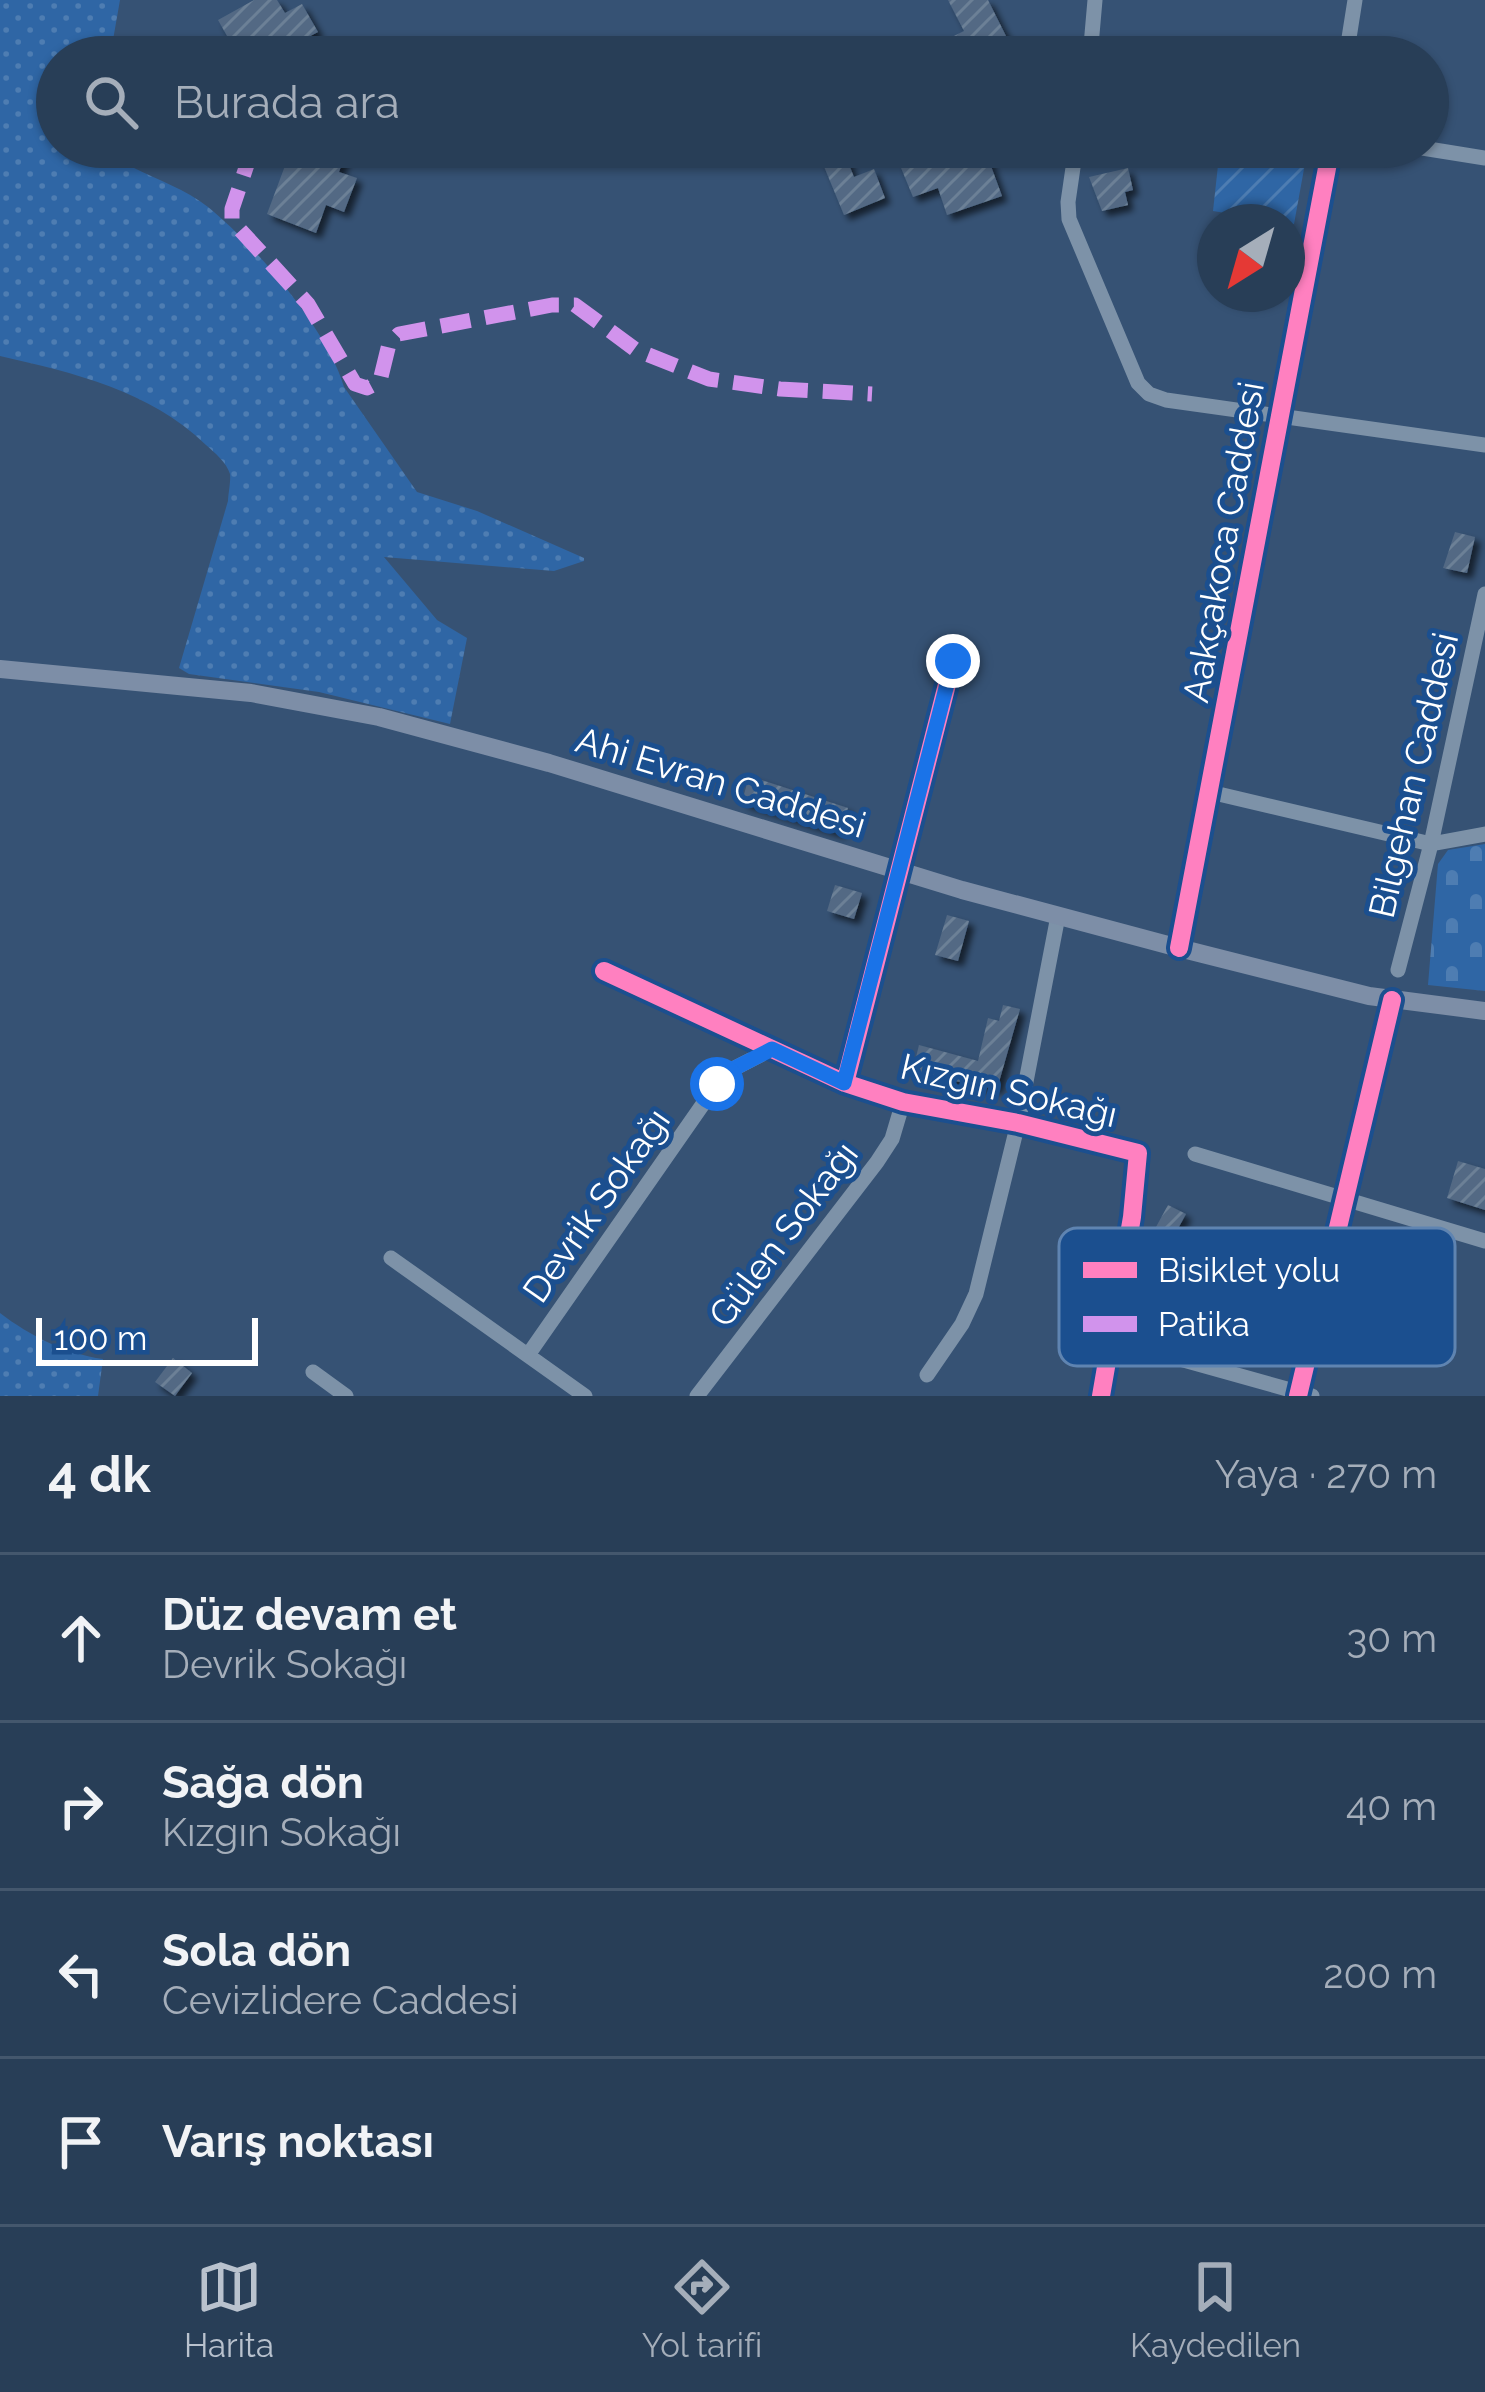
<!DOCTYPE html>
<html lang="tr">
<head>
<meta charset="utf-8">
<style>
  body { margin:0; font-family:Raleway,sans-serif; background:#344961; color:#f1f3f6 }
  .compass { position:absolute; left:1197px; top:204px; width:108px; height:108px; border-radius:50%; background:#283e57; box-shadow:0 3px 9px #0004; rotate:217deg }
  .scale { position:absolute; left:36px; bottom:30px; width:222px; box-sizing:border-box; padding-left:12px; border:6px solid #fff; border-top:0; font-size:33px; line-height:42px; white-space:nowrap; color:#fff; -webkit-text-stroke:9px #1b4f8f; paint-order:stroke }
  .stop { position:absolute; width:36px; height:36px; margin:-27px; border:9px solid #1a73e8; border-radius:50%; background:#fff }
  .stop.end { background:#1a73e8; border-color:#fff; box-shadow:0 3px 12px #0008 }
  .list { margin:0; padding:0; list-style:none }
  h2 { display:flex; justify-content:space-between; align-items:center; height:156px; margin:0; padding:0 48px; font-size:51px }
  h2 small { font-size:39px; font-weight:400; color:#a5aeba }
  .list li { display:grid; grid-template-columns:78px 1fr auto; gap:36px; align-items:center; box-sizing:border-box; height:168px; padding:0 48px; border-top:3px solid #44576d }
  .list b { display:block; font-size:45px; white-space:nowrap }
  .list p { margin:0; font-size:39px; white-space:nowrap; color:#a5aeba }
  .list em { font-size:39px; font-style:normal; color:#a5aeba }
  .icon { flex:none; width:66px; height:66px; fill:none; stroke:currentColor; stroke-width:2; stroke-linecap:round; stroke-linejoin:round }
  .map { position:relative; flex:none; width:1485px; height:1396px; overflow:hidden }
  .search { position:absolute; background:#283e57; box-shadow:0 3px 9px #0004; left:36px; right:36px; top:36px; height:132px; display:flex; align-items:center; gap:30px; box-sizing:border-box; padding:0 42px; border-radius:66px; color:#a5aeba; font-size:45px }
  .sheet { height:828px; background:#283e57 }
  nav { display:flex; justify-content:space-around; align-items:center; box-sizing:border-box; height:168px; border-top:3px solid #44576d; background:#283e57; font-size:33px; color:#a5aeba }
  nav a { display:grid; justify-items:center; gap:6px }
  nav .on { color:#b9c2ce }
  .map>svg:first-child { display:block }
</style>
</head>
<body>
<div class="map">
<svg width="1485" height="1396" viewBox="0 0 1485 1396">
  <defs>
    <pattern id="grass-dots" width="8" height="8" patternUnits="userSpaceOnUse" patternTransform="scale(3)"><rect width="8" height="8" fill="#2f66a5"/><path d="M2 2h.1M6 6h.1" fill="none" stroke="#4e7db2" stroke-width="1.8" stroke-linecap="round"/></pattern>
    <pattern id="cemetery-stones" width="16" height="16" patternUnits="userSpaceOnUse" patternTransform="scale(3)"><rect width="16" height="16" fill="#2f66a5"/><path d="M2 7V4a2 2 0 0 1 4 0v3zM10 15v-3a2 2 0 0 1 4 0v3z" fill="#4e7db2"/></pattern>
    <pattern id="garden-furrows" width="10" height="10" patternUnits="userSpaceOnUse" patternTransform="scale(3)"><rect width="10" height="10" fill="#2f66a5"/><path d="M-1 1l2-2M0 10L10 0M9 11l2-2" fill="none" stroke="#4e7db2"/></pattern>
    <pattern id="building-hatch" width="6" height="6" patternUnits="userSpaceOnUse" patternTransform="scale(3)"><rect width="6" height="6" fill="#526984"/><path d="M-1 1l2-2M0 6l6-6M5 7l2-2" fill="none" stroke="#6c8096"/></pattern>
    <filter id="shadow"><feDropShadow dx="5.5" dy="5.5" stdDeviation="3" flood-color="#0009"/></filter>
  </defs>
  <rect width="100%" height="100%" fill="#365274"/>
  <path fill="url(#grass-dots)" d="M0,0H120L110,57H57V147H125L132,167C156,179 187,190 208,207C254,244 328,330 344,387L417,492L477,511L584,558V561L554,571L384,557L437,620L467,638L450,724L319,692L189,674L179,668L228,501C228,495 231,481 230,474C227,463 214,452 206,445C149,390 74,373 0,356Z
    M0,1313C30,1336 66,1354 103,1359L98,1396H0Z"/>
  <path fill="url(#cemetery-stones)" d="M1485,844V991L1428,985L1438,864L1448,850Z"/>
  <path fill="url(#garden-furrows)" d="M1220,147H1308L1294,224L1213,211Z"/>
  <path fill="url(#building-hatch)" filter="url(#shadow)" d="M254,0H277L285,13L302,4L318,32L301,41L310,57H239L218,20Z
    M948,0H988L1010,44L983,57H934L930,48L964,31Z
    M292,147H332L346,153L339,172L357,178L344,212L326,205L316,233L267,214Z
    M816,147H842L854,177L874,169L885,198L844,215Z
    M923,147H984L1002,196L947,215L938,188L913,197L899,163L925,153Z
    M1128,168L1133,190L1125,192L1128,205L1102,211L1089,177Z
    M1455,532L1475,537L1467,573L1443,568Z
    M749,776L848,808L840,833L742,802Z
    M835,885L862,893L854,919L827,911Z
    M947,915L969,921L958,961L935,955Z
    M1003,1005L1020,1009L997,1089L912,1073L919,1045L978,1061L988,1018L999,1021Z
    M1458,1161L1485,1169V1210L1447,1198Z
    M1168,1205L1186,1214L1163,1256L1145,1247Z
    M173,1358L192,1373L175,1396L155,1382Z"/>
  <g fill="none" stroke-linecap="round" stroke-linejoin="round">
    <path stroke="#7d92a8" stroke-width="15" d="M1090,57L1095,0
      M1346,57L1355,0
      M1076,147L1068,202L1069,219L1138,383L1149,394L1166,400L1485,445
      M1416,147L1485,158
      M1210,792L1431,844L1485,834
      M1179,948L1331,147
      M1398,970L1431,844L1485,594
      M604,971L845,1083L903,1102L1018,1123L1138,1153L1132,1217L1101,1396
      M845,1083L953,661
      M1195,1154L1485,1241
      M391,1258L585,1396
      M1112,1340L1312,1396
      M528,1355L717,1084L735,1068L772,1049
      M313,1372L346,1396
      M927,1375L962,1324L976,1294L1018,1123L1058,916
      M697,1396L877,1162L892,1139L903,1102
      M1298,1396L1392,1000"/>
    <path stroke="#7d8ea7" stroke-width="18" d="M0,669L251,693L379,717L549,763L962,890L1179,948L1369,996L1485,1011"/>
    <path stroke="#d193ec" stroke-width="15" stroke-dasharray="30 15" stroke-linecap="butt" d="M253,147L232,209V221L308,304L355,384L367,388L380,381L389,344L399,334L552,305H575L636,350L709,379L780,389L872,394"/>
    <defs>
      <path id="cycleway" d="M1179,948L1331,147
        M604,971L845,1083L903,1102L1018,1123L1138,1153L1132,1217L1101,1396
        M845,1083L953,661
        M1298,1396L1392,1000"/>
    </defs>
    <use href="#cycleway" stroke="#1b4f8f" stroke-width="26"/>
    <use href="#cycleway" stroke="#ff80c0" stroke-width="18"/>
  </g>
  <g fill="none" stroke-linecap="round" stroke-linejoin="round">
    <path stroke="#1a73e8" stroke-width="15" d="M717,1084L735,1068L772,1049L844,1083L953,661"/>
  </g>
  <g text-anchor="middle" stroke-width="10" stroke-linejoin="round" paint-order="stroke">
    <g font-size="36" fill="#fff" stroke="#1b4f8f">
      <text transform="translate(1223 542) rotate(-80)" y="13">Aakçakoca Caddesi</text>
      <text transform="translate(1413 775) rotate(-77)" y="13">Bilgehan Caddesi</text>
      <text transform="translate(721 782) rotate(17)" y="13">Ahi Evran Caddesi</text>
      <text transform="translate(1009 1090) rotate(13)" y="13">Kızgın Sokağı</text>
      <text transform="translate(596 1205) rotate(-55)" y="13">Devrik Sokağı</text>
      <text transform="translate(783 1234) rotate(-53)" y="13">Gülen Sokağı</text>
    </g>
  </g>
  <rect x="1059" y="1228" width="396" height="138" rx="18" fill="#1b4f8f" stroke="#5f84b1" stroke-width="3"/>
  <rect x="1083" y="1262" width="54" height="16" fill="#ff80c0"/>
  <rect x="1083" y="1316" width="54" height="16" fill="#d193ec"/>
  <g font-size="33" fill="#fff">
    <text x="1158" y="1282">Bisiklet yolu</text>
    <text x="1158" y="1336">Patika</text>
  </g>
</svg>
<svg class="compass" viewBox="-18 -18 36 36"><path d="M0-13l5 13h-10z" fill="#e53935"/><path d="M0 13l5-13h-10z" fill="#a5aeba"/></svg>
<div class="scale">100 m</div>
<div class="stop" style="left:717px;top:1084px"></div>
<div class="stop end" style="left:953px;top:661px"></div>
<div class="search"><svg class="icon" aria-label="search" viewBox="0 0 24 24"><circle cx="10" cy="10" r="6"/><path d="M15 15l6 6"/></svg>Burada ara</div>
</div>
<section class="sheet">
<h2>4 dk<small>Yaya · 270 m</small></h2>
<ul class="list">
<li><svg class="icon" aria-label="ahead" viewBox="0 0 24 24"><path d="M12 20V5M6 11l6-6 6 6"/></svg><div><b>Düz devam et</b><p>Devrik Sokağı</p></div><em>30 m</em></li>
<li><svg class="icon" aria-label="right" viewBox="0 0 24 24"><path d="M7 20v-9h11M14 6l5 5-5 5"/></svg><div><b>Sağa dön</b><p>Kızgın Sokağı</p></div><em>40 m</em></li>
<li><svg class="icon" aria-label="left" viewBox="0 0 24 24"><path d="M17 20v-9H6M10 6l-5 5 5 5"/></svg><div><b>Sola dön</b><p>Cevizlidere Caddesi</p></div><em>200 m</em></li>
<li><svg class="icon" aria-label="arrive" viewBox="0 0 24 24"><path d="M6 21V4h12l-3 4 3 4H6"/></svg><div><b>Varış noktası</b></div></li>
</ul>
</section>
<nav>
<a class="on"><svg class="icon" aria-label="map" viewBox="0 0 24 24"><path d="M3 6l6-2 6 2 6-2v14l-6 2-6-2-6 2zM9 4v14M15 6v14"/></svg>Harita</a>
<a><svg class="icon" aria-label="directions" viewBox="0 0 24 24"><path d="M12 3l9 9-9 9-9-9zM9 14v-3h6M13 9l2 2-2 2"/></svg>Yol tarifi</a>
<a><svg class="icon" aria-label="saved" viewBox="0 0 24 24"><path d="M7 4h10v16l-5-4-5 4z"/></svg>Kaydedilen</a>
</nav>
</body>
</html>
